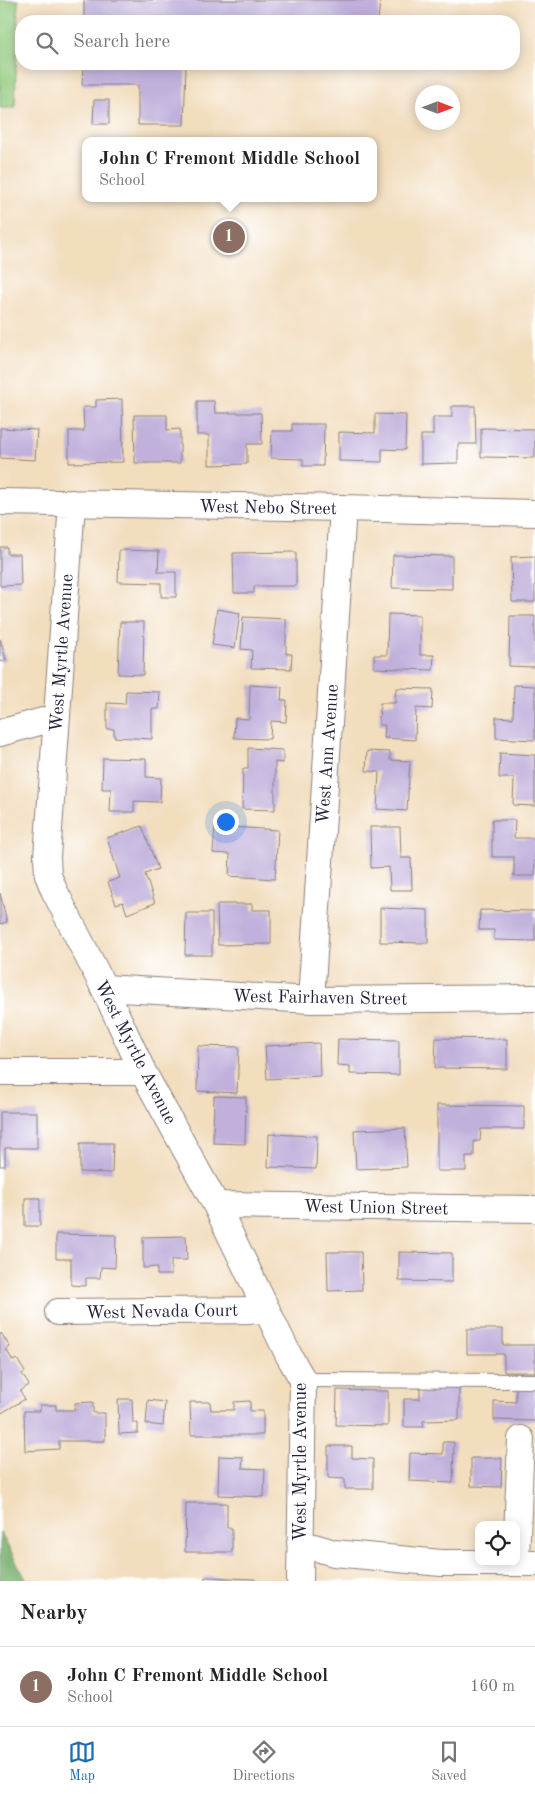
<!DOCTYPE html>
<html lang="en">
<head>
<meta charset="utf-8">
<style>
  body { margin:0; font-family:"Old Standard TT",serif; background:#f2f2f2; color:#222 }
  .controls { position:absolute; right:15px; bottom:15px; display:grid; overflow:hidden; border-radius:10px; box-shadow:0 2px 12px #0003 }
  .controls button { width:45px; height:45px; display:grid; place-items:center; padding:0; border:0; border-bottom:1px solid #e0e0e0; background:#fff; color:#222; font:25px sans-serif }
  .compass { position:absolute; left:415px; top:85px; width:45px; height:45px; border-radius:50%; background:#fff; box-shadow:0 2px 12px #0003; rotate:90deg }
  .you { position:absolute; left:225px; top:821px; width:18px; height:18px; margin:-12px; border:4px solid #fff; border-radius:50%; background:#1a73e8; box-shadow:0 0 0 8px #1a73e833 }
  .badge { display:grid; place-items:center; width:32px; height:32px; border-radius:50%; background:#1f6fb2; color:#fff; font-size:16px; font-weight:700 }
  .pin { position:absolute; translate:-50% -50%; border:2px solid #fff; box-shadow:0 1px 5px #0006 }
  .popup { position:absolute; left:82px; top:137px; width:295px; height:65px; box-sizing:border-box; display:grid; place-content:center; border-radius:10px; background:#fff; filter:drop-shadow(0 1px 4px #0005); font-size:16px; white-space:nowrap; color:#767676 }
  .popup b { font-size:19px; color:#222 }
  .popup::after { content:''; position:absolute; left:50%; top:100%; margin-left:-10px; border:10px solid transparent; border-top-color:#fff }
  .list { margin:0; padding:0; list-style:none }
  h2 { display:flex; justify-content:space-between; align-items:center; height:65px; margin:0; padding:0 20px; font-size:21px }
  h2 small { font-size:16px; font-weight:400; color:#767676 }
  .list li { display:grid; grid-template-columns:32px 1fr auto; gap:15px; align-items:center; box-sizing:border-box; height:80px; padding:0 20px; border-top:1px solid #e0e0e0 }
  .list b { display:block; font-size:19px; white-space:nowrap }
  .list p { margin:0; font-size:16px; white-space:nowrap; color:#767676 }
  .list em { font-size:16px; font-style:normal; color:#767676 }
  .icon { flex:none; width:28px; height:28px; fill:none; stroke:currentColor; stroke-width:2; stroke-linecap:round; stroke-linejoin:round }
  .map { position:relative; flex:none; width:535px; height:1581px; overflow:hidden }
  .search { position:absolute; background:#fff; box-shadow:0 2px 12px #0003; left:15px; right:15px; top:15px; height:55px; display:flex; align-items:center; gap:12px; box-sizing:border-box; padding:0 18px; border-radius:20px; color:#767676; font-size:19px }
  .sheet { height:145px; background:#fff }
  nav { display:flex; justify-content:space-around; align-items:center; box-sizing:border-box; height:70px; border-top:1px solid #e0e0e0; background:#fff; font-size:14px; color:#767676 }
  nav a { display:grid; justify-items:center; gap:2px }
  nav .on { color:#1f6fb2 }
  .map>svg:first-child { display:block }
</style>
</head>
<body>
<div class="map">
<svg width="535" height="1581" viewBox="0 0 535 1581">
  <rect width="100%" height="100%" fill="#fff"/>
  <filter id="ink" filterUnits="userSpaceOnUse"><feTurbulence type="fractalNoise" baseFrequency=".02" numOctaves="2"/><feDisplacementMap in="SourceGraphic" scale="10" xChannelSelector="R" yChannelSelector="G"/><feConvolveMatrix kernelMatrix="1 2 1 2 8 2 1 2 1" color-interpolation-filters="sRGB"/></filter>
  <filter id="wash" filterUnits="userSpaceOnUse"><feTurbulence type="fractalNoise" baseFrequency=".0096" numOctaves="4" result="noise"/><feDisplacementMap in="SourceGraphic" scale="20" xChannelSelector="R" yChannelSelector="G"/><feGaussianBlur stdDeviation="1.12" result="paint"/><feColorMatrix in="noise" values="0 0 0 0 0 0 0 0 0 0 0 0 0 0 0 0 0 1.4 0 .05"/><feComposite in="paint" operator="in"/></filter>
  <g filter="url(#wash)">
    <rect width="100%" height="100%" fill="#f2ddbd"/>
    <path fill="#91ca7d" stroke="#5a765c" d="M0,0H18L15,108H0Z"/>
    <path fill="#74ae6c" stroke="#4b6854" d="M0,1532L27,1581H0Z"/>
    <g id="blocks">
      <path fill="#c0b0db" d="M84,0H380L378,21L147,17V21H84Z
        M83,64H186L184,125H138V85H82Z
        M94,100H109V124H93Z
        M122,399L123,462L69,463V431H84L83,407H96V400Z
        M197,401H214L215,413H261L262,444H247V464L209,465V435H197Z
        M452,406H475L476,444H458V463L421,464V435H433V417H452Z
        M375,414L406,415L405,450L382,449V462L339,461V432L375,433Z
        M134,415H167V430L180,429V463H135Z
        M292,424H324L323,466H303V459L271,458L272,431H292Z
        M0,428L37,430L35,460L0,458Z
        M481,428L535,429V458L481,457Z
        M0,547H7V554H20L21,585L0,586Z
        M119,550L159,551L158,572H176V597H161V583L118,582Z
        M296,552V586H254V593H234L233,553Z
        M393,555L452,556V589L392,588Z
        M535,556V602H512L511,557Z
        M217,609L240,613L235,648L212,645Z
        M388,614L420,615V655H434L433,670L374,668V655H387Z
        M510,616H535V667L509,666Z
        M243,617L286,619V654H292L291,669L251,668L252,650L241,649Z
        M120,622H144L143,675L118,674Z
        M0,639L6,660L0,662Z
        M250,685L282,687L281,700H287L286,722L271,721L270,739L234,738L235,718L249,719Z
        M514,685L535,686V740L496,738V717L513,718Z
        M396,688L433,689L432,709L416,708L415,740L384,738L385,725H379L380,703H395Z
        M126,691L160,692L159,709H152V739L114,737V729H107V703L125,704Z
        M248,748L283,750V763L275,762V810L242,809L243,769H248Z
        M367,751L390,752V760L410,761L407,811L377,809L379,772L366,771Z
        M500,753L535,755V806L513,805L514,778H499Z
        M103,758L146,759V777L161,778L160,802L134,801V812H110L111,789H102Z
        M492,820H515L514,838H535V876H514V857H492Z
        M142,826L158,869L145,874L155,903L127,914L123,902L116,904L108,882L120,878L107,838Z
        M215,826L278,830L275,879L229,876L230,854L213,853Z
        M370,827H400L401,858H411L412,890H390L389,867L371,868Z
        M0,893L7,922L0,924Z
        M217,904H252V910H271V944L218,945Z
        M380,908L428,910V943L380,942Z
        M480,910L535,911V941L494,940V930H479Z
        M186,913H212V955H185Z
        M436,1038L507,1039V1069L435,1068Z
        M338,1039L399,1040V1075L350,1074V1066L337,1065Z
        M319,1043L320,1076L267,1079L265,1046Z
        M198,1046L239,1047L237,1093L197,1091Z
        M214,1096L246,1097L245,1144L213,1143Z
        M437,1105L524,1106V1129H481L480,1141H474V1156H466V1171H437Z
        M0,1112H37V1148H5V1166H0Z
        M405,1128L407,1167L356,1169L354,1130Z
        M269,1134L317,1136L316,1169L268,1167Z
        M80,1143H113L112,1173L80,1172Z
        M25,1198H40V1226H25Z
        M56,1234L116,1235L115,1268L101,1267L100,1278H86V1286L71,1285V1259H56Z
        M186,1236L187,1260H171V1275H157V1267L143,1268V1237Z
        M327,1252H361L362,1290L328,1291Z
        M399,1252L452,1253V1282L399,1281Z
        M467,1329H503V1345H535V1372H504V1354H467Z
        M1,1333L10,1347L6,1349L13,1361L17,1359L25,1372L22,1374L29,1385L20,1391L25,1399L0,1414V1334Z
        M459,1385V1420L423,1421L424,1427H404V1399H420V1386Z
        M516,1387L535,1388V1421L494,1420V1401L516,1402Z
        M337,1390L388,1391V1426L336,1425Z
        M118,1399H132L133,1423H138V1433L119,1434Z
        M148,1400L165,1402L163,1426L146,1424Z
        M250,1401V1411H263V1435H191L190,1402H210L211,1410H234V1402Z
        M93,1402V1413H105V1441H59V1449L25,1451L24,1411H40V1405H56V1410H75V1403Z
        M443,1442H454L453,1483L409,1481L410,1453L443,1454Z
        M328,1446H352V1458L373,1459V1489H345V1479L328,1478Z
        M219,1456L243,1457L242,1468L265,1469L264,1497L218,1495Z
        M471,1458H502L501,1487L471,1486Z
        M186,1503H227V1528H232V1552H185Z
        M205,1577L255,1579V1581H204Z"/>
    </g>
  </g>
  <g filter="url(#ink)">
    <use href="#blocks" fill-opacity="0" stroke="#8a807c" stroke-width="1"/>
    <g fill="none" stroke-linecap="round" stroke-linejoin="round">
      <defs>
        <path id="lane" d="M303,1380L535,1381"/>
        <path id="street" d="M0,502L343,508L535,513
          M72,503L47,857L48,875L54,890L104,988L143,1072L216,1205L289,1356L303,1380L300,1581
          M0,733L57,717
          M104,988L311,1000L535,998
          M311,1000L343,508
          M0,1072H143
          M216,1205L535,1209
          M58,1312L267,1310
          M300,1543L334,1553L441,1563H535
          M516,1559L521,1439"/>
      </defs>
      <use href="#lane" stroke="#8a807c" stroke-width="16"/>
      <use href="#street" stroke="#8a807c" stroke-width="28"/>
      <use href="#lane" stroke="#fff" stroke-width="14"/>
      <use href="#street" stroke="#fff" stroke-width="26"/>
    </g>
  </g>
  <g text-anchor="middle" stroke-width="4" stroke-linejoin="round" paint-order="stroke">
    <g font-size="18" fill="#22223b" stroke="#fff">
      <text transform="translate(268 507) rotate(1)" y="6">West Nebo Street</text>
      <text transform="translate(61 653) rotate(-86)" y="6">West Myrtle Avenue</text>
      <text transform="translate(327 754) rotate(-86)" y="6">West Ann Avenue</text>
      <text transform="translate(320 997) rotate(1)" y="6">West Fairhaven Street</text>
      <text transform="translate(136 1052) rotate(63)" y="6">West Myrtle Avenue</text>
      <text transform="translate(376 1207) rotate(1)" y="6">West Union Street</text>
      <text transform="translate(162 1311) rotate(-1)" y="6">West Nevada Court</text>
      <text transform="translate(300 1462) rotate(-90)" y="6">West Myrtle Avenue</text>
    </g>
  </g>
</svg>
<div class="controls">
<button><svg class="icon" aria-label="locate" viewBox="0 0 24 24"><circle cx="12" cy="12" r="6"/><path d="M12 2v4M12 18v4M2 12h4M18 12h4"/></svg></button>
</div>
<svg class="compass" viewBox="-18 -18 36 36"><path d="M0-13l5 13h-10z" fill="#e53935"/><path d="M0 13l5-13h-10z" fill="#767676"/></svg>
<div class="you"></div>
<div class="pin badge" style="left:229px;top:237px;background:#8d6e63">1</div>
<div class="popup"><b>John C Fremont Middle School</b>School</div>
<div class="search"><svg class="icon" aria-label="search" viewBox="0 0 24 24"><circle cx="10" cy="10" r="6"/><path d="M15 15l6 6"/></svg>Search here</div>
</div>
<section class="sheet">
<h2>Nearby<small></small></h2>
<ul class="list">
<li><span class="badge" style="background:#8d6e63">1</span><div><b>John C Fremont Middle School</b><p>School</p></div><em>160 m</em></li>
</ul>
</section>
<nav>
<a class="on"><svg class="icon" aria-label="map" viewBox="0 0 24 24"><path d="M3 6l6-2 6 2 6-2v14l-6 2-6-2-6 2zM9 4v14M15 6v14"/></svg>Map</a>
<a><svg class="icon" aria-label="directions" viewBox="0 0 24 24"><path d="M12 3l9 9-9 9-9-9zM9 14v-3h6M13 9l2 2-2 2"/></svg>Directions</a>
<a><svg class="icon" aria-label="saved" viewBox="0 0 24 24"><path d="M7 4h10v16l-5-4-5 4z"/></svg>Saved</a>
</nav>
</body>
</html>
